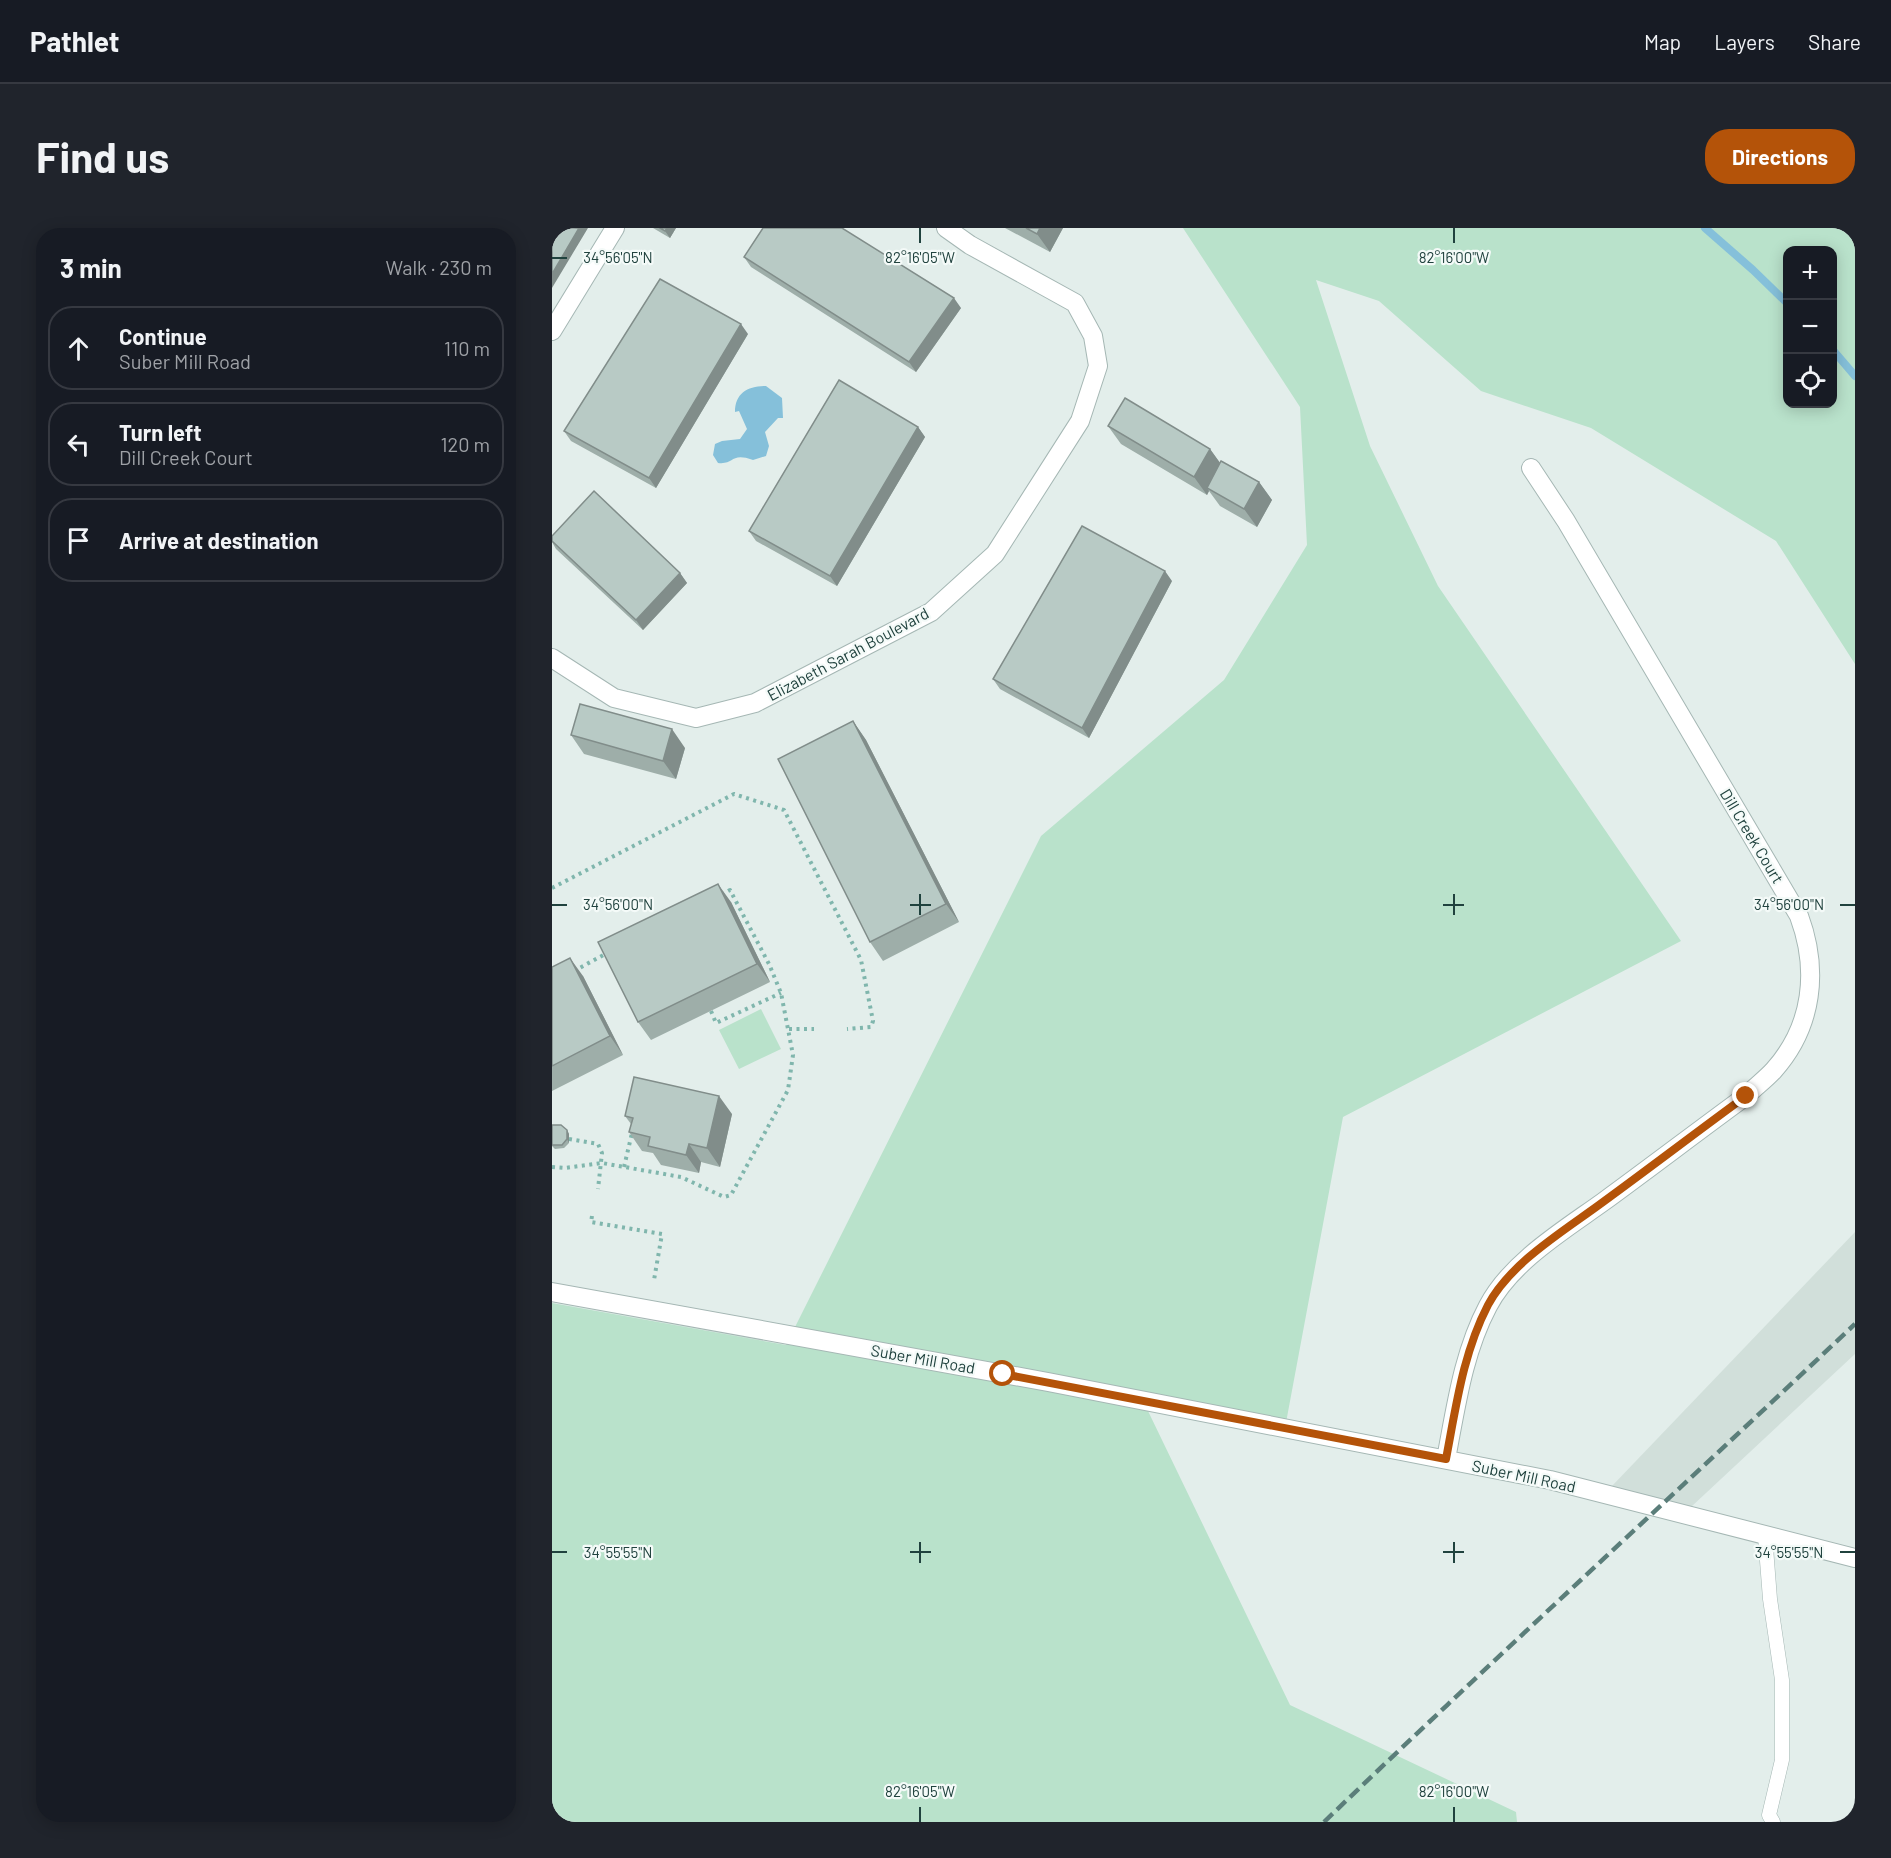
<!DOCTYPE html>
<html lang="en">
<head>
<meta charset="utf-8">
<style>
  body { margin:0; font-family:Barlow,sans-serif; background:#20242c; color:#f1f3f6 }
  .controls { position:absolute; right:18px; top:18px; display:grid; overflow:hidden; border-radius:12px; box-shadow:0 3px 15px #0003 }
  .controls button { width:54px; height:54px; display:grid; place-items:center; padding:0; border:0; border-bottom:2px solid #363941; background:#171b24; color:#f1f3f6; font:30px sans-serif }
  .stop { position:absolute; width:18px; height:18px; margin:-14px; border:4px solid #b45309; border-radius:50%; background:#fff }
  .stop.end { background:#b45309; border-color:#fff; box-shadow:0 2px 6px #0008 }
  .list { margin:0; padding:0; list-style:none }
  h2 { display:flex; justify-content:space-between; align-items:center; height:78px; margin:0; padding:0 24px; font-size:26px }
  h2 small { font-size:20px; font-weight:400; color:#9ea1a6 }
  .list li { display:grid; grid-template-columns:39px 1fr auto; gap:18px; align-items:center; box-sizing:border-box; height:84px; margin:0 12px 12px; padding:0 12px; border:2px solid #363941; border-radius:24px }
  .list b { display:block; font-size:22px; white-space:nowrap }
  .list p { margin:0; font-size:20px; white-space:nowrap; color:#9ea1a6 }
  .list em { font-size:20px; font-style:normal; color:#9ea1a6 }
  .icon { flex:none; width:33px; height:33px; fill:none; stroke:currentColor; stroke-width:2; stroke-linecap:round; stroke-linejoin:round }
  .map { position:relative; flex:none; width:1303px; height:1594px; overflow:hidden; border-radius:24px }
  header { display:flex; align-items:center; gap:36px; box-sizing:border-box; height:84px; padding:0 30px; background:#171b24; border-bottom:2px solid #363941 }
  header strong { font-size:28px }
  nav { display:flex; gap:33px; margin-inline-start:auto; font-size:21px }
  .intro { display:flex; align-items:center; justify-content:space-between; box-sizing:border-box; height:144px; padding:0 36px }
  h1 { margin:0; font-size:42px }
  .button { padding:15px 27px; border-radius:24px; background:#b45309; color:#fff; font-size:21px; font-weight:700 }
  main { display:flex; gap:36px; padding:0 36px }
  aside { flex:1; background:#171b24; border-radius:24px; box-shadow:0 3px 15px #0003 }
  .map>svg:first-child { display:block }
</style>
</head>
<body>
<header>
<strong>Pathlet</strong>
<nav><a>Map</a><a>Layers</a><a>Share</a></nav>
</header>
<div class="intro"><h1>Find us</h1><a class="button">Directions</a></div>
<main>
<aside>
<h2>3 min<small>Walk · 230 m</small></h2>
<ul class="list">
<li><svg class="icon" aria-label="ahead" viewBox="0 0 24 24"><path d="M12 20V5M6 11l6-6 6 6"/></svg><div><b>Continue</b><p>Suber Mill Road</p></div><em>110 m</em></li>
<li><svg class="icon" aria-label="left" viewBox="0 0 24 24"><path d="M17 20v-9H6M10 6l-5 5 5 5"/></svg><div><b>Turn left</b><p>Dill Creek Court</p></div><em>120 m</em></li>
<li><svg class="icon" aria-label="arrive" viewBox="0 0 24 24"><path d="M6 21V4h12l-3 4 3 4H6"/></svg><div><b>Arrive at destination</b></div></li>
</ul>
</aside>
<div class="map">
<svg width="1303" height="1594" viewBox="0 0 1303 1594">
  <rect width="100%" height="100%" fill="#e3eeeb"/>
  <path fill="#d1dfda" d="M1303,1004V1126L1139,1279L1060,1258Z"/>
  <path fill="#b9e2cb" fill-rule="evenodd" d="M631,0H1303V436L1224,313L1039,200L929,163L827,73L764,52L818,218L886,358L1129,713L791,889L733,1200L596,1183L738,1477L964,1584L965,1594H0V1075L234,1117L489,608L672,452L755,317L748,179ZM1236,22H1280V176H1236Z
    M209,781L229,821L187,841L167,802Z"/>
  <path fill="#85c0da" d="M214,158L230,170L231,190H226L213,204L217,218L214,228L201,232C178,224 183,237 166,235L161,227L163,216L170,213L188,211L195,201L187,183L183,184C183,165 196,158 214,158Z"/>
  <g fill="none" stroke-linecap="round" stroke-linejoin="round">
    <path stroke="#85c0da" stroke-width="8" d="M1153,0L1201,42L1236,76
      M1280,121L1303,148"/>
    <defs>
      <path id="lane" d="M1213,1307L1218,1371L1230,1452V1532L1217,1587L1221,1594"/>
      <path id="street" d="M0,103L63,0
        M0,430L62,470L144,490L203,475L379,384L443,326L528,193L546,138L541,108L523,75L418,17L394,0
        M0,1064L496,1154L998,1252L1303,1330
        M894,1231C904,1179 911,1125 936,1078C959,1034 1012,1002 1051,974C1099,939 1146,903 1194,868C1203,859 1214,851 1222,842C1261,798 1267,742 1247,688L1014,293L979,240"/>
    </defs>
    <use href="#lane" stroke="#a5b7b4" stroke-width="15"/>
    <use href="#street" stroke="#a5b7b4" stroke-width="20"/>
    <path stroke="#80b6ad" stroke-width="4" stroke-dasharray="3 4.5" stroke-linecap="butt" d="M0,660L182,566L232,582L309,732L321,793L319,799L295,801
      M22,743L55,725
      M159,783L164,795L229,765
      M237,801H262
      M17,911L46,916L50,925L46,961
      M0,939L13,940L50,935L129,949L172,969L179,967L236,862L241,827L229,765L217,736L178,662L169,667
      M72,939L80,905
      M40,988L39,994L110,1006L102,1052"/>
    <use href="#lane" stroke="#fff" stroke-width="14"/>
    <use href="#street" stroke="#fff" stroke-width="18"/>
    <path stroke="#5b7e7a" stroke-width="4.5" stroke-dasharray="12 6" stroke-linecap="butt" d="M772,1594C947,1426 1126,1263 1303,1096"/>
  </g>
  <path fill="#9eaea9" d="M101,0H124L118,10Z
    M453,0H511L498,24Z
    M192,29L409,80L364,144L199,39Z
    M196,106L104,260L19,213L12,203Z
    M556,198L658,221L668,235L707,254L720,272L705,299L668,278L657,263L655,267L569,216Z
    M366,199L373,209L285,358L204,313L197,303Z
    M0,308L128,345L135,355L91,402L4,321L0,314Z
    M620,353L537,510L448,461L441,451Z
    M301,493L314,512L407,694L331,733L318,714Z
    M19,507L133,520L124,551L32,526Z
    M179,674L218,754L99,812L86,794Z
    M0,739L31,748L71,827L0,863Z
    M180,886L168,939L149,934L147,945L109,937L101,925L90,923L77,904L79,896L73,888Z
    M0,897L15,902L17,906V915L12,920L3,921L0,918Z"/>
  <path fill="#818d8a" d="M27,0H36L0,60V46Z
    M115,0H124L118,10L113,3Z
    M488,0H511L498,24L485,6Z
    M402,70L409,80L364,144L357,134Z
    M189,96L196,106L104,260L97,250Z
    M366,199L373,209L285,358L278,348Z
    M658,221L671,239L655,260L657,263L655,267L642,249Z
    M707,254L720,272L705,299L692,281Z
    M613,343L620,353L537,510L530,500Z
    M128,345L135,355L91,402L84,392Z
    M301,493L314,512L407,694L394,676Z
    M120,501L133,520L124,551L111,533Z
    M166,656L179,674L218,754L205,736Z
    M18,730L31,748L71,827L58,808Z
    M167,868L180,886L168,939L155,920Z
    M15,902L17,906V915L15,911Z
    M137,916L149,934L147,945L134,927Z"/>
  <path fill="#b8cac5" stroke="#818d8a" stroke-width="1.5" d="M0,0H27L0,46Z
    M108,0H115L113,3Z
    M211,0H290L402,70L357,134L192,29Z
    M474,0H488L485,6Z
    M108,51L189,96L97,250L12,203Z
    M287,152L366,199L278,348L197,303Z
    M573,170L658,221L642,249L556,198Z
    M669,233L707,254L692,281L655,260Z
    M42,263L128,345L84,392L0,313V308Z
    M530,298L613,343L530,500L441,451Z
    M28,476L120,501L111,533L19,507Z
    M301,493L394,676L318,714L226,531Z
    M166,656L205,736L86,794L46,714Z
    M18,730L58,808L0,838V739Z
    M82,849L167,868L155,920L137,916L134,927L96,918L98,909L77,904L81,890L73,888Z
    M0,897H9L15,902V911L10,917H0Z"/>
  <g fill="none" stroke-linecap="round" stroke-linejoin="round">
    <path stroke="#b45309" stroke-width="8" d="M451,1146L894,1231C904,1179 911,1125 936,1077C959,1034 1012,1003 1051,974C1099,939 1146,903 1194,868"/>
  </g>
  <path fill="none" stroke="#20423e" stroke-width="2" d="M368,0V15M902,0V15M0,30H15M368,666V687M902,666V687M0,677H15M358,677H379M891,677H912M1288,677H1303M368,1314V1335M902,1314V1335M0,1324H15M358,1324H379M891,1324H912M1288,1324H1303M368,1579V1594M902,1579V1594"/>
  <g text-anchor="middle" stroke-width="4.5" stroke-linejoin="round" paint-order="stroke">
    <g font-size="16" fill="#20423e" stroke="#f4faf8">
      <text transform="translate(296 426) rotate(-28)" y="6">Elizabeth Sarah Boulevard</text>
      <text transform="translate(1200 608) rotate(59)" y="6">Dill Creek Court</text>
      <text transform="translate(371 1131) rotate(10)" y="6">Suber Mill Road</text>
      <text transform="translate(972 1248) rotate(12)" y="6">Suber Mill Road</text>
    </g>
  </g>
  <g font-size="15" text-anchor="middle" fill="#20423e" stroke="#f4faf8" stroke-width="4.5" stroke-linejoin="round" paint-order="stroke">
    <text x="66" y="35">34°56'05"N</text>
    <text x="368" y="35">82°16'05"W</text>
    <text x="902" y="35">82°16'00"W</text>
    <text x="66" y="682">34°56'00"N</text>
    <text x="1237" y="682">34°56'00"N</text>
    <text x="66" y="1330">34°55'55"N</text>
    <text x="1237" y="1330">34°55'55"N</text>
    <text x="368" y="1569">82°16'05"W</text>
    <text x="902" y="1569">82°16'00"W</text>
  </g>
</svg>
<div class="controls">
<button>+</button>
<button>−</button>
<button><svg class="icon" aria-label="locate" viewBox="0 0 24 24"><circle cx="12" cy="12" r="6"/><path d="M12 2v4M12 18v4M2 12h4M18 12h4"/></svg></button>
</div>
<div class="stop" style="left:451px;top:1146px"></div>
<div class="stop end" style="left:1194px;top:868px"></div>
</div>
</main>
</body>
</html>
